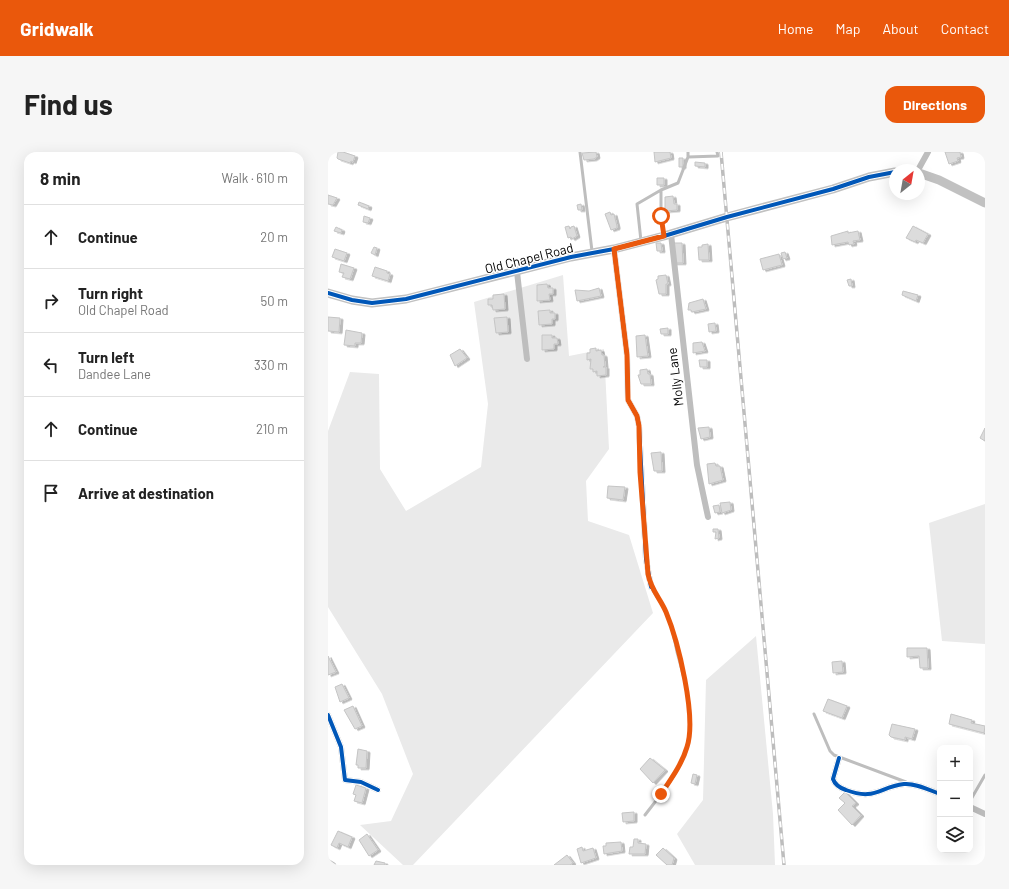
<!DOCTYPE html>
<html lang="en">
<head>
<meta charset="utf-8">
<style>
  body { margin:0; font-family:Barlow,sans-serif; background:#f6f6f6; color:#222 }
  .controls { position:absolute; right:12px; bottom:12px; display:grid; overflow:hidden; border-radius:8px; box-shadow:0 4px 16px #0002 }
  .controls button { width:36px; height:36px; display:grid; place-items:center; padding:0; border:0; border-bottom:1px solid #e0e0e0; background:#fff; color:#222; font:20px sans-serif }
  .compass { position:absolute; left:561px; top:12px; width:36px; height:36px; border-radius:50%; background:#fff; box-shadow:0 4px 16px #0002; rotate:31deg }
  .stop { position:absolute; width:12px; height:12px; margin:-9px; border:3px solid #ea580c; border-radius:50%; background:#fff }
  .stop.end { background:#ea580c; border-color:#fff; box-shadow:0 1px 4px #0008 }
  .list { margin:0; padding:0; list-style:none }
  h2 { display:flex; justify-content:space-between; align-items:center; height:52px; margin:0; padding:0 16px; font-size:17px }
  h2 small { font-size:13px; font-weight:400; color:#767676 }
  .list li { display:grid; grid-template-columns:26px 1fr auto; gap:12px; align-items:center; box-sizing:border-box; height:64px; padding:0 16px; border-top:1px solid #e0e0e0 }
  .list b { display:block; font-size:15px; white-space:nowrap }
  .list p { margin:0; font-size:13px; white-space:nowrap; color:#767676 }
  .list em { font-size:13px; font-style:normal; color:#767676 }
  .icon { flex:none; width:22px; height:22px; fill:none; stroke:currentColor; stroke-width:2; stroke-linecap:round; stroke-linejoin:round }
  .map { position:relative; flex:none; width:657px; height:713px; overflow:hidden; border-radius:12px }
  header { display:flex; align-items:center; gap:24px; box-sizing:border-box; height:56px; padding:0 20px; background:#ea580c; color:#fff }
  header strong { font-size:19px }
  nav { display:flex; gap:22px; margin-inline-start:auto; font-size:14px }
  .intro { display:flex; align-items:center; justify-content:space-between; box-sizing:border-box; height:96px; padding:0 24px }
  h1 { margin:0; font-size:28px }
  .button { padding:10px 18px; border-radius:12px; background:#ea580c; color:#fff; font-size:14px; font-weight:700 }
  main { display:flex; gap:24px; padding:0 24px }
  aside { flex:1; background:#fff; border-radius:12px; box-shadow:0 4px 16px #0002 }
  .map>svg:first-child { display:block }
</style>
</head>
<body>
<header>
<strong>Gridwalk</strong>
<nav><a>Home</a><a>Map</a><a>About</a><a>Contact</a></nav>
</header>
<div class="intro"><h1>Find us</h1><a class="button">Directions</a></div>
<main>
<aside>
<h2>8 min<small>Walk · 610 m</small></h2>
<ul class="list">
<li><svg class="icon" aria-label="ahead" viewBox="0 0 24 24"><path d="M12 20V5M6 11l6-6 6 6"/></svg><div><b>Continue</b></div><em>20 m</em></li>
<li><svg class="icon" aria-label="right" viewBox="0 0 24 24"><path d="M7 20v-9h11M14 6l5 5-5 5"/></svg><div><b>Turn right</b><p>Old Chapel Road</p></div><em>50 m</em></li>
<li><svg class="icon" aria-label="left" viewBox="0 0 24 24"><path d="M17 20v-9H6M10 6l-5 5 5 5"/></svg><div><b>Turn left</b><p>Dandee Lane</p></div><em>330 m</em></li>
<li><svg class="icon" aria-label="ahead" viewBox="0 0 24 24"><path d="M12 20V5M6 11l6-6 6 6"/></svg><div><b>Continue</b></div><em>210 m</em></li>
<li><svg class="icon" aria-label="arrive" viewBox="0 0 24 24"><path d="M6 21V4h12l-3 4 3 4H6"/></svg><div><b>Arrive at destination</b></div></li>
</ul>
</aside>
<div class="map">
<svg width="657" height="713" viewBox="0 0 657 713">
  <defs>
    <filter id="shadow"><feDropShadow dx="3" dy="1.5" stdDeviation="0" flood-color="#0004"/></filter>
  </defs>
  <rect width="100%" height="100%" fill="#fff"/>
  <path fill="#eaeaea" d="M235,123L241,204L276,197L281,297L258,329L260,369L301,383L325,461L85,713H75L32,673L63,669L85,622L54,542L0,455V279L22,220L51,222L52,317L78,359L153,315L160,252L146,150Z
    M657,352V492L614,489L601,371Z
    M428,484L445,662L447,713H367L349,682L375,648L378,528Z"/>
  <path fill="#dcdcdc" stroke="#c5c5c5" filter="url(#shadow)" d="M10,0H15L27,4L25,10L23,9L22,11L10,7L9,6Z
    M268,0L269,5L266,7L256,8L254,1Z
    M326,0H342L343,6L327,10Z
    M617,0H632L633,5L629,6L630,9L621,12Z
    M351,6H355V15H351Z
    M367,10L377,11V15L367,14Z
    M329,26H336V33H329Z
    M0,43L9,46L5,53L0,52Z
    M345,44L346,52H349V58L337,59V45Z
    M31,50L41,54L40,57L30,53Z
    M253,52L254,58H250L249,53Z
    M282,60L283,63L286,62L289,74V76L283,78L277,62Z
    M36,64L42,66L40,71L35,70Z
    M241,74L242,77L243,75L246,74L249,84L244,87L243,85L240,86L237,75Z
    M585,74L600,82L595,91L588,88L587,90L578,86Z
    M8,75L14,78L13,81L6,79Z
    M520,79V81L530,79L532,88L525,89L526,92L521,93L520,90L504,93L503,84Z
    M328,91H333L334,99H329Z
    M345,91H354L355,111H346Z
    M380,92L381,108H371L370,95H374V93Z
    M46,95L49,96L47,103L43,101Z
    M7,97L19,101L16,109L4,105Z
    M457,100L459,106L455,107L453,101Z
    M451,102L454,113L435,118L432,107Z
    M13,112L26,116L22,127L14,125L16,121L11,120Z
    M47,115L59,119V121L62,122L60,129L44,124Z
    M338,123L340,132H338V142H331L328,128L330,127V124Z
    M523,127L524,134H521L519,128Z
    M219,132L220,136H225V142H221L222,148L209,149V133Z
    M271,136L273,144L249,149L247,138L261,139Z
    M575,139L590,143L588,149L574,143Z
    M176,142L177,157L165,158L164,153H160V147H165V143Z
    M375,147L378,157L364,160L363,158H360L361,151Z
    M222,158V161H227V167H224V172L211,173L210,159Z
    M0,165L12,166L11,180L0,179Z
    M179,165L180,180L168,181L166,166Z
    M387,171L388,179L381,180L380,172Z
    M340,176V182H333L332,177Z
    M18,178L34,181L33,191H27V194L16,193Z
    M214,183H224V186H229L230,192H226V197L214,198Z
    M317,183L320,204L309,205L308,184Z
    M374,190L377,199L365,201V191Z
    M268,196V199L273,198L274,203H276L277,214L275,215H278V223L269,224V219L265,220V217H262L263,207L259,208V201H262V197Z
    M132,197L139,206L127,214L122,203Z
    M371,208H379V215H372Z
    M319,217L320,222H322L323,232H313L310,223H312V218Z
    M381,275L382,285L373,287L370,276Z
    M657,276V289L652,286Z
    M333,300L334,319H326L323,301Z
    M387,311L388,314H392L395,328L381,332L379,312Z
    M280,334L297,335L295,348L279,346Z
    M402,350L403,358L394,361L392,351Z
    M391,353L392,360L387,361L385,354Z
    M385,377H390L391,386L387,387L388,380H385Z
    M579,496H599L600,516H592L591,504L579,505Z
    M0,504L8,520L0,523Z
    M514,509L515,520L505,521L504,510Z
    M14,532L21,546L12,550L7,535Z
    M500,547L519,554L514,566L495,559Z
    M25,554L34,574L27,577L16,558Z
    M623,562L644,568L643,571L657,574L656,581L621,572Z
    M564,572L587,577L584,587L577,585V588L563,585L561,583Z
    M30,597L39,599L38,616H30V613H28Z
    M322,606L337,618L325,631L312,617Z
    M365,622L369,623L367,632L363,631Z
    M28,633L38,636L34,651L26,649L28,643L25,642Z
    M517,640L528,651L524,654L533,663L524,673L510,658L517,651L511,646Z
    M306,660V669L295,670L294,661Z
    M10,679L24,685L20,695L11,691L9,696L3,693Z
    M39,682L50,698L41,704L31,688Z
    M306,687H310V691L318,692L317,702H301L302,695H305Z
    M293,690L294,699L276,702L275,694H278V691Z
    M254,695L255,699L265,696L268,706L253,711L249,697Z
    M335,696L346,706L344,713H339L328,703Z
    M239,703L245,711L242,713H226Z
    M48,709L57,711V713H46Z"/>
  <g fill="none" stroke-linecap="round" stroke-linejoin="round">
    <path stroke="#bebebe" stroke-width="3" d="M252,0L264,99
      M360,5L390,4L389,0
      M333,38L350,31L360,5V0
      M313,89L309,52L333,38V64L336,82
      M486,562L502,599L506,603L578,630
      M642,649L657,623
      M317,663C333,642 353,619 360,593C367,562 357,529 349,500C346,486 344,471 337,458C333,450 327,443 323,435"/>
    <path stroke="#bebebe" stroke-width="6" d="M590,18L600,0
      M343,82L369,313L380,365
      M286,97L299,203L300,248L309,264L311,274L318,407L323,435
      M189,120L199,207
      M0,563L13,595L17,628L33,630L50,638
      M511,606L505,627C507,633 512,636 518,638C547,649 551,635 576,632C588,631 601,638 612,642
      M642,655L657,662
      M0,710L5,713"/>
    <path stroke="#c1c1c1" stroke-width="9" d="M591,21L611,28L657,51
      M0,141L24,148L44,151L78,147L243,105L286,97L336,84L399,65L505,37L541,25L567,20"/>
    <defs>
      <path id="rail" d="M393,0L456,713"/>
    </defs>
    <use href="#rail" stroke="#bdbdbd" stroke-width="3.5"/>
    <use href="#rail" stroke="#fff" stroke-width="2" stroke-dasharray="6" stroke-linecap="butt"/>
    <defs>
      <path id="cycleway" d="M286,97L299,203L300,248L309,264L311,274L318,407L323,435
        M0,141L24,148L44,151L78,147L243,105L286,97L336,84L399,65L505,37L541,25L567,20
        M0,563L13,595L17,628L33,630L50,638
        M511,606L505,627C507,633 512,636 518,638C547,649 551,635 576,632C588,631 601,638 612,642"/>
    </defs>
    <use href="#cycleway" stroke="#fff" stroke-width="6"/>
    <use href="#cycleway" stroke="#0057b8" stroke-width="4"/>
  </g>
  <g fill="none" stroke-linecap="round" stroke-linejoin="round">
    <path stroke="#ea580c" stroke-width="5" d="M333,64L336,84L286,97L299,203L300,248L309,264L311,274L312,320L320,422C323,438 332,446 338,460C350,489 369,565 359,595C354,612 343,627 333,642"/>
  </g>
  <g text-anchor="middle" stroke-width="3" stroke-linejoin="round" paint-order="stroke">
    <g font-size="13" fill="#000" stroke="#fff">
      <text transform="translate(201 106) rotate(-14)" y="5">Old Chapel Road</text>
      <text transform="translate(347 225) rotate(-97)" y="5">Molly Lane</text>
    </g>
  </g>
</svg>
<div class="controls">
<button>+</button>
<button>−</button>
<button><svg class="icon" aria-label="layers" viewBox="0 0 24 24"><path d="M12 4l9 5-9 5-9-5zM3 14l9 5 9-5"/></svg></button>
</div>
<svg class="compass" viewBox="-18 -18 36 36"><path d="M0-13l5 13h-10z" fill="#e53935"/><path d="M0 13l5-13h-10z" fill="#767676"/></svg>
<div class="stop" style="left:333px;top:64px"></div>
<div class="stop end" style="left:333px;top:642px"></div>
</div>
</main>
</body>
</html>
